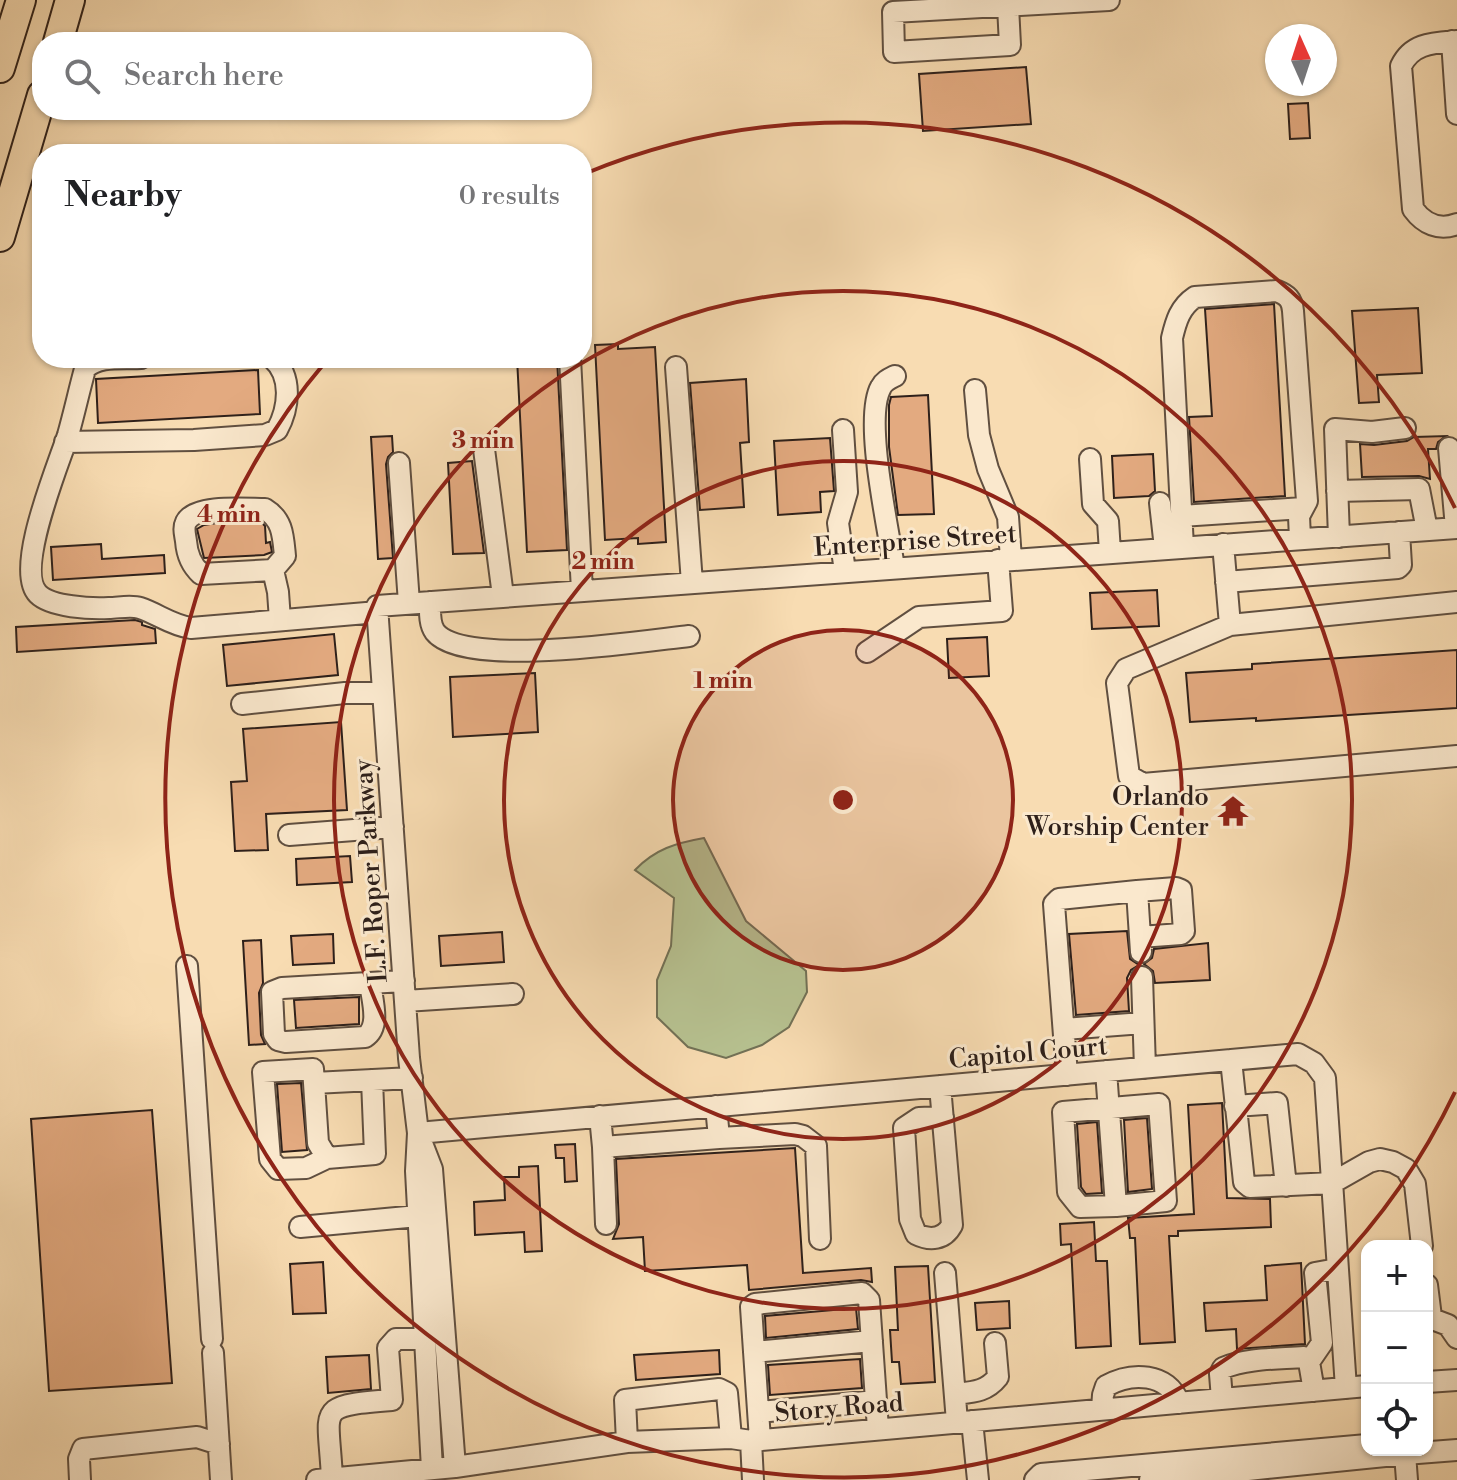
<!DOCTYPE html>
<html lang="en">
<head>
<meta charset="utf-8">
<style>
  body { margin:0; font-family:"Libre Bodoni",serif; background:#f2f2f2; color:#202124 }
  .controls { position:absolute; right:24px; bottom:24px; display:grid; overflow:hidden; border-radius:16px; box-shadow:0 2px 6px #0004 }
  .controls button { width:72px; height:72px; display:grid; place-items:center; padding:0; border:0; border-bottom:2px solid #e0e0e0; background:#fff; color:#202124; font:40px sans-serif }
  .compass { position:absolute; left:1265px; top:24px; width:72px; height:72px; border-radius:50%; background:#fff; box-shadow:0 2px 6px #0004; rotate:357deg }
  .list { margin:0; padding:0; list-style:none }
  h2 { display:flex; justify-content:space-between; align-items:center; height:104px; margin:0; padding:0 32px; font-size:34px }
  h2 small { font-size:26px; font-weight:400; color:#757577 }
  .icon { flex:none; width:44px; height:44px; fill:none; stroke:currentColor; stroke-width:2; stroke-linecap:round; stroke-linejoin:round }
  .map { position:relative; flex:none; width:1457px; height:1480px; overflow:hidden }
  .search { position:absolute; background:#fff; box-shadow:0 2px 6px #0004; left:32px; top:32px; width:560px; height:88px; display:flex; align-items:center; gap:20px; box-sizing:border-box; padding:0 28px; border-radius:32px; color:#757577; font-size:30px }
  .panel { position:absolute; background:#fff; box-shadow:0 2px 6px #0004; left:32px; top:144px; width:560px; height:224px; border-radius:32px }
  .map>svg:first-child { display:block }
</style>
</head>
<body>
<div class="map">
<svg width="1457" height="1480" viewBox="0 0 1457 1480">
  <rect width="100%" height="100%" fill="#f8dcb2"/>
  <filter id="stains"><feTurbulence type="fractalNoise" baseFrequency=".0025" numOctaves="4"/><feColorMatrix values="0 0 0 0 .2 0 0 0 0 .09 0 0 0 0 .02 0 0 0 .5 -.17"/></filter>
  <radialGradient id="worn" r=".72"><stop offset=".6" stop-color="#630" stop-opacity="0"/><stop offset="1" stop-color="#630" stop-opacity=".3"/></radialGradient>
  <path fill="#b7c291" stroke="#727156" stroke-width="2" d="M704,838L746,921L806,971L807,992L789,1027L762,1045L726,1058L688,1047L657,1017V980L671,946L674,898L635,870C655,849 676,843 704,838Z"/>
  <path fill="#e3aa80" stroke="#2e201a" stroke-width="2" d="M1026,67L1031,124L923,131L919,74Z
    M1308,103L1310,138L1290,139L1288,104Z
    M1274,304L1285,496L1194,502L1189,417L1212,416L1205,309Z
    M1418,308L1422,373L1377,375L1379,402L1359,403L1352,311Z
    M618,344V349L655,347L666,542L638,544V538L605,540L595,345Z
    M517,358H557L567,550L527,552Z
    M258,370L260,414L98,423L96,379Z
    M746,379L749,442L740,443L744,507L700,510L690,383Z
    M928,395L934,514L898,515L889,447V405L891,397Z
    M392,436L393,452L388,457L386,464L393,558L378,559L371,437Z
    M1446,436L1438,442L1436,449H1428L1430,479L1419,476L1362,477L1360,444L1374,445L1407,441L1414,437Z
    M830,438L834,491L820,492L821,512L778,515L774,441Z
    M1153,454L1155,491L1149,496L1114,498L1112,456Z
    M472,461L484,553L453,554L448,463Z
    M223,522H261L265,526L266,543L270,542L272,552L264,555L204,558L197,529L204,525Z
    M101,544L102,559L164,555L165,573L53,580L51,547Z
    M1157,590L1159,626L1092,629L1090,593Z
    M135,620L142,622V625L155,629L156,643L17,652L16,627Z
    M334,634L338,675L227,686L223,645Z
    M987,637L989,676L949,678L947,639Z
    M1457,650V708L1256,721V718L1190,722L1186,673L1252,669V664Z
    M535,673L538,732L453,737L450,677Z
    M341,722L347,810L266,814L268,850L235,851L231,782L247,781L243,729Z
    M350,856L352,882L297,885L296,859Z
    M1127,931L1130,959L1139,965L1131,970L1127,978L1129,1011L1076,1015L1069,934Z
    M502,932L504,962L441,966L439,936Z
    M333,934L334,963L293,965L291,936Z
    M261,940L263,983L259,993L261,1035L265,1044L249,1045L243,941Z
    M1208,943L1210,980L1155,983L1153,971L1144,964L1152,958L1154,949Z
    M359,997V1024L296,1028L294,1000Z
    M301,1083L307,1150L282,1152L277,1084Z
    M1222,1103L1227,1198L1270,1199L1271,1227L1178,1231V1236H1169L1175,1342L1140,1344L1135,1238H1130L1128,1218L1194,1214L1188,1105Z
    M152,1110L172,1383L49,1391L31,1119Z
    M1147,1118L1152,1189L1128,1192L1124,1120Z
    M1097,1122L1102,1193L1086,1194L1081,1187L1077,1124Z
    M575,1144L577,1181L565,1182L564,1158H556L555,1145Z
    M795,1148L803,1273L871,1268L872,1282L861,1280L749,1290L747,1265L645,1271L643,1237L613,1239L619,1224L616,1159Z
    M538,1166L542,1251L525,1252L524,1232L475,1235L474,1202L505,1200L504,1177H519V1167Z
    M1094,1222L1096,1261H1107L1111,1346L1076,1348L1071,1244L1061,1245L1060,1224Z
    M323,1262L326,1313L293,1314L290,1264Z
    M1301,1263L1305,1344L1237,1349L1236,1329L1206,1331L1204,1303L1267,1300L1265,1266Z
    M928,1266L935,1382L901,1384L899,1362H892L890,1330H898L895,1267Z
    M1009,1301L1010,1328L977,1330L975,1303Z
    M856,1308L858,1329L766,1338L765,1316Z
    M719,1350L720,1374L636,1380L634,1355Z
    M369,1355L371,1389L328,1393L326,1357Z
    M860,1359L862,1388L770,1395L768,1365Z"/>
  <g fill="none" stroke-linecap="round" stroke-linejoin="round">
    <defs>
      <path id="minor" d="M1008,0V6L1010,45L894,52L893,12L1109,0
        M1452,41L1457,114
        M1457,41C1433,43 1412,43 1401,66L1413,209C1424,224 1439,231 1457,224
        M141,358C123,359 97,355 85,369C79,391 74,414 68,435C58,466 14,570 38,594C51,607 91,609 109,608C118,608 131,605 140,608C158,614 171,625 191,628L378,612
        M570,358L582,591
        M676,367L692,583
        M975,390L979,435L988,469L1008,517L1011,559
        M843,430L847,492L838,523L845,571
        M65,442L194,440L265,435L277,430C289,408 293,376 272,358
        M1449,448L1456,528
        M484,449L503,596
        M1090,459L1093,504L1108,521L1110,552
        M399,463L409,603
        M1337,491L1419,489L1427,530
        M1160,503L1165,548
        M1181,516L1303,508
        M1339,537L1335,429L1372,432L1405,428
        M1223,544L1230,625
        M1183,547L1172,338C1176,321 1180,307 1195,297L1277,291C1287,295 1292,299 1293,311L1307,501L1299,516L1300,539
        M894,568C889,530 863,419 881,387C884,381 889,379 895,376
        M273,570L285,556C283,536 283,520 265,509C247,509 195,504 186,522C183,528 185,534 186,541C187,555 191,565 201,574L273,570L278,592L280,620
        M1226,582L1398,568L1401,565L1399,532
        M430,602C430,611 429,624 435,632C464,669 643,641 689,636
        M1457,602L1230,625L1126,669L1117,683L1129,776L1143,784L1457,756
        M867,652L919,617L1002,611L998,560
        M242,704L345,693H383
        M289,835L393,827
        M1137,891L1176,888L1181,890L1184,931L1181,934L1140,937
        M187,966L212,1339
        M1142,977L1145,1068
        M370,983C372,1000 381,1027 365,1037L286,1042L278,1040L274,1034L272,992L282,988L404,981
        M405,1001L513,994
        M1064,1029L1143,1023
        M1231,1060L1244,1182L1250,1187L1332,1183L1369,1162L1380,1159L1393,1162L1406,1169L1415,1184L1422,1246
        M1106,1071L1116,1206L1166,1201L1159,1104L1063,1112L1068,1192L1080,1207L1116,1206
        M1067,1075L1054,904L1059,899L1137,891L1141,952
        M372,1080L375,1154L327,1158L306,1168L278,1169L270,1159L263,1072L313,1069L314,1083L412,1078
        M314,1083L318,1143L327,1158
        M940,1086L952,1225C944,1240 930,1241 916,1234L910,1219L904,1128L919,1118L943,1117
        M716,1106L719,1138L795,1134L803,1136L816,1146L820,1239
        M1235,1106L1277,1103L1286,1186
        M600,1116L603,1147L719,1138
        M418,1133L1298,1054L1314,1063L1325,1078L1346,1388
        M420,1138L432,1169L455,1467
        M603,1147L606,1224
        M300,1227L418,1216
        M945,1273L957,1422
        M1427,1285L1431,1317
        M1427,1317L1448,1325L1457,1338
        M754,1352L872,1341
        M213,1353L221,1480
        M1309,1362L1322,1343L1315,1273L1337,1269
        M1427,1382L1457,1380
        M955,1394C973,1392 986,1392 998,1377L995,1343
        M1222,1399L1220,1374L1223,1368C1247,1358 1278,1359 1304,1357L1309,1362L1314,1391
        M1102,1409L1103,1395L1106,1386C1131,1372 1168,1372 1179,1403
        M759,1412L876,1401
        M972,1421L978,1480
        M760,1440L751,1307L755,1304L862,1293L869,1300L878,1429
        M751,1441L753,1480
        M627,1442L625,1400L719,1389L727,1393L731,1438
        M1405,1454L1457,1450
        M432,1469L416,1171L418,1133L409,1058L377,606L1457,528
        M332,1479C329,1407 313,1406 392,1400L388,1348L396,1339H425
        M80,1480L79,1459L83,1449L197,1437L219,1444
        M317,1480L455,1467L627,1442L731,1438L751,1441L1367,1386
        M1035,1480L1041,1474L1367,1445
        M1150,1480L1405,1454L1407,1480"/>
      <path id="highway" d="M58,42L70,0
        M0,68L21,0
        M0,237L42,95"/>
    </defs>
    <use href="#minor" stroke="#604f40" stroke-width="24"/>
    <use href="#highway" stroke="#2e201a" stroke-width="32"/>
    <use href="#minor" stroke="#fae8cd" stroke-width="20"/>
    <use href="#highway" stroke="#f8dcb2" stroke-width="28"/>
  </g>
  <circle cx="843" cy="800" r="170" fill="#8f2418" fill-opacity=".12"/>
  <g fill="none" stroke="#8f2418" stroke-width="4">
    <circle cx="843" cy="800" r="170"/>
    <circle cx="843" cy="800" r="339"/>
    <circle cx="843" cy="800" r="509"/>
    <path d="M1455 1092A678 678 0 1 1 327 360M584 174A678 678 0 0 1 1455 508"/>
  </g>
  <defs>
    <symbol id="temple-bare" viewBox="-9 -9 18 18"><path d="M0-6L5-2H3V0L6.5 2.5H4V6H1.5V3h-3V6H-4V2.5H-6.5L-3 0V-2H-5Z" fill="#8f2418" stroke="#fae8cd" stroke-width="2.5" paint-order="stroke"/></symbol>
  </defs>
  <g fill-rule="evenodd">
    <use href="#temple-bare" x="1211" y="789" width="44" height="44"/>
  </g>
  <g text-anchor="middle" stroke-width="6" stroke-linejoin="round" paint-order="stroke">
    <g font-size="26" fill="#2e201a" stroke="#fae8cd">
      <text transform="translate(915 540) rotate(-4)" y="9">Enterprise Street</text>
      <text transform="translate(370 871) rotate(-94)" y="9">L.F. Roper Parkway</text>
      <text transform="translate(1028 1052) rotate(-5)" y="9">Capitol Court</text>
      <text transform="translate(839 1407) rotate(-5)" y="9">Story Road</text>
    </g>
    <g font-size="26" fill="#2e201a" stroke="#fae8cd" text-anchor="end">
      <text x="1209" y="805">Orlando<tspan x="1209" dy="30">Worship Center</tspan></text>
    </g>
  </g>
  <circle cx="843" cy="800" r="12" fill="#8f2418" stroke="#fae8cd" stroke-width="4"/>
  <g font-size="24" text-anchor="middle" font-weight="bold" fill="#8f2418" stroke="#fae8cd" stroke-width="6" stroke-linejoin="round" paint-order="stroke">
    <text x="483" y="448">3 min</text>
    <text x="229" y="522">4 min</text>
    <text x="603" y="569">2 min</text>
    <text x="723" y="688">1 min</text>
  </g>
  <rect width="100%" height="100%" filter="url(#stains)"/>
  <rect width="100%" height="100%" fill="url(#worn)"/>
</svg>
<div class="controls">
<button>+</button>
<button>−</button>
<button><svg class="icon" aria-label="locate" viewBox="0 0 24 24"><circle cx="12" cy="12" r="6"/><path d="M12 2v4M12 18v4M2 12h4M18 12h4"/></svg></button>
</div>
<svg class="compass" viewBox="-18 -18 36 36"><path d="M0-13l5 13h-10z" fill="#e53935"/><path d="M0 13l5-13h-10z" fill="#757577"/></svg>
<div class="search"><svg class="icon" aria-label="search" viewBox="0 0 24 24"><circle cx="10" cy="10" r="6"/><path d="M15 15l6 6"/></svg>Search here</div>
<section class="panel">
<h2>Nearby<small>0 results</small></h2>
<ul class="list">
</ul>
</section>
</div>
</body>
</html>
